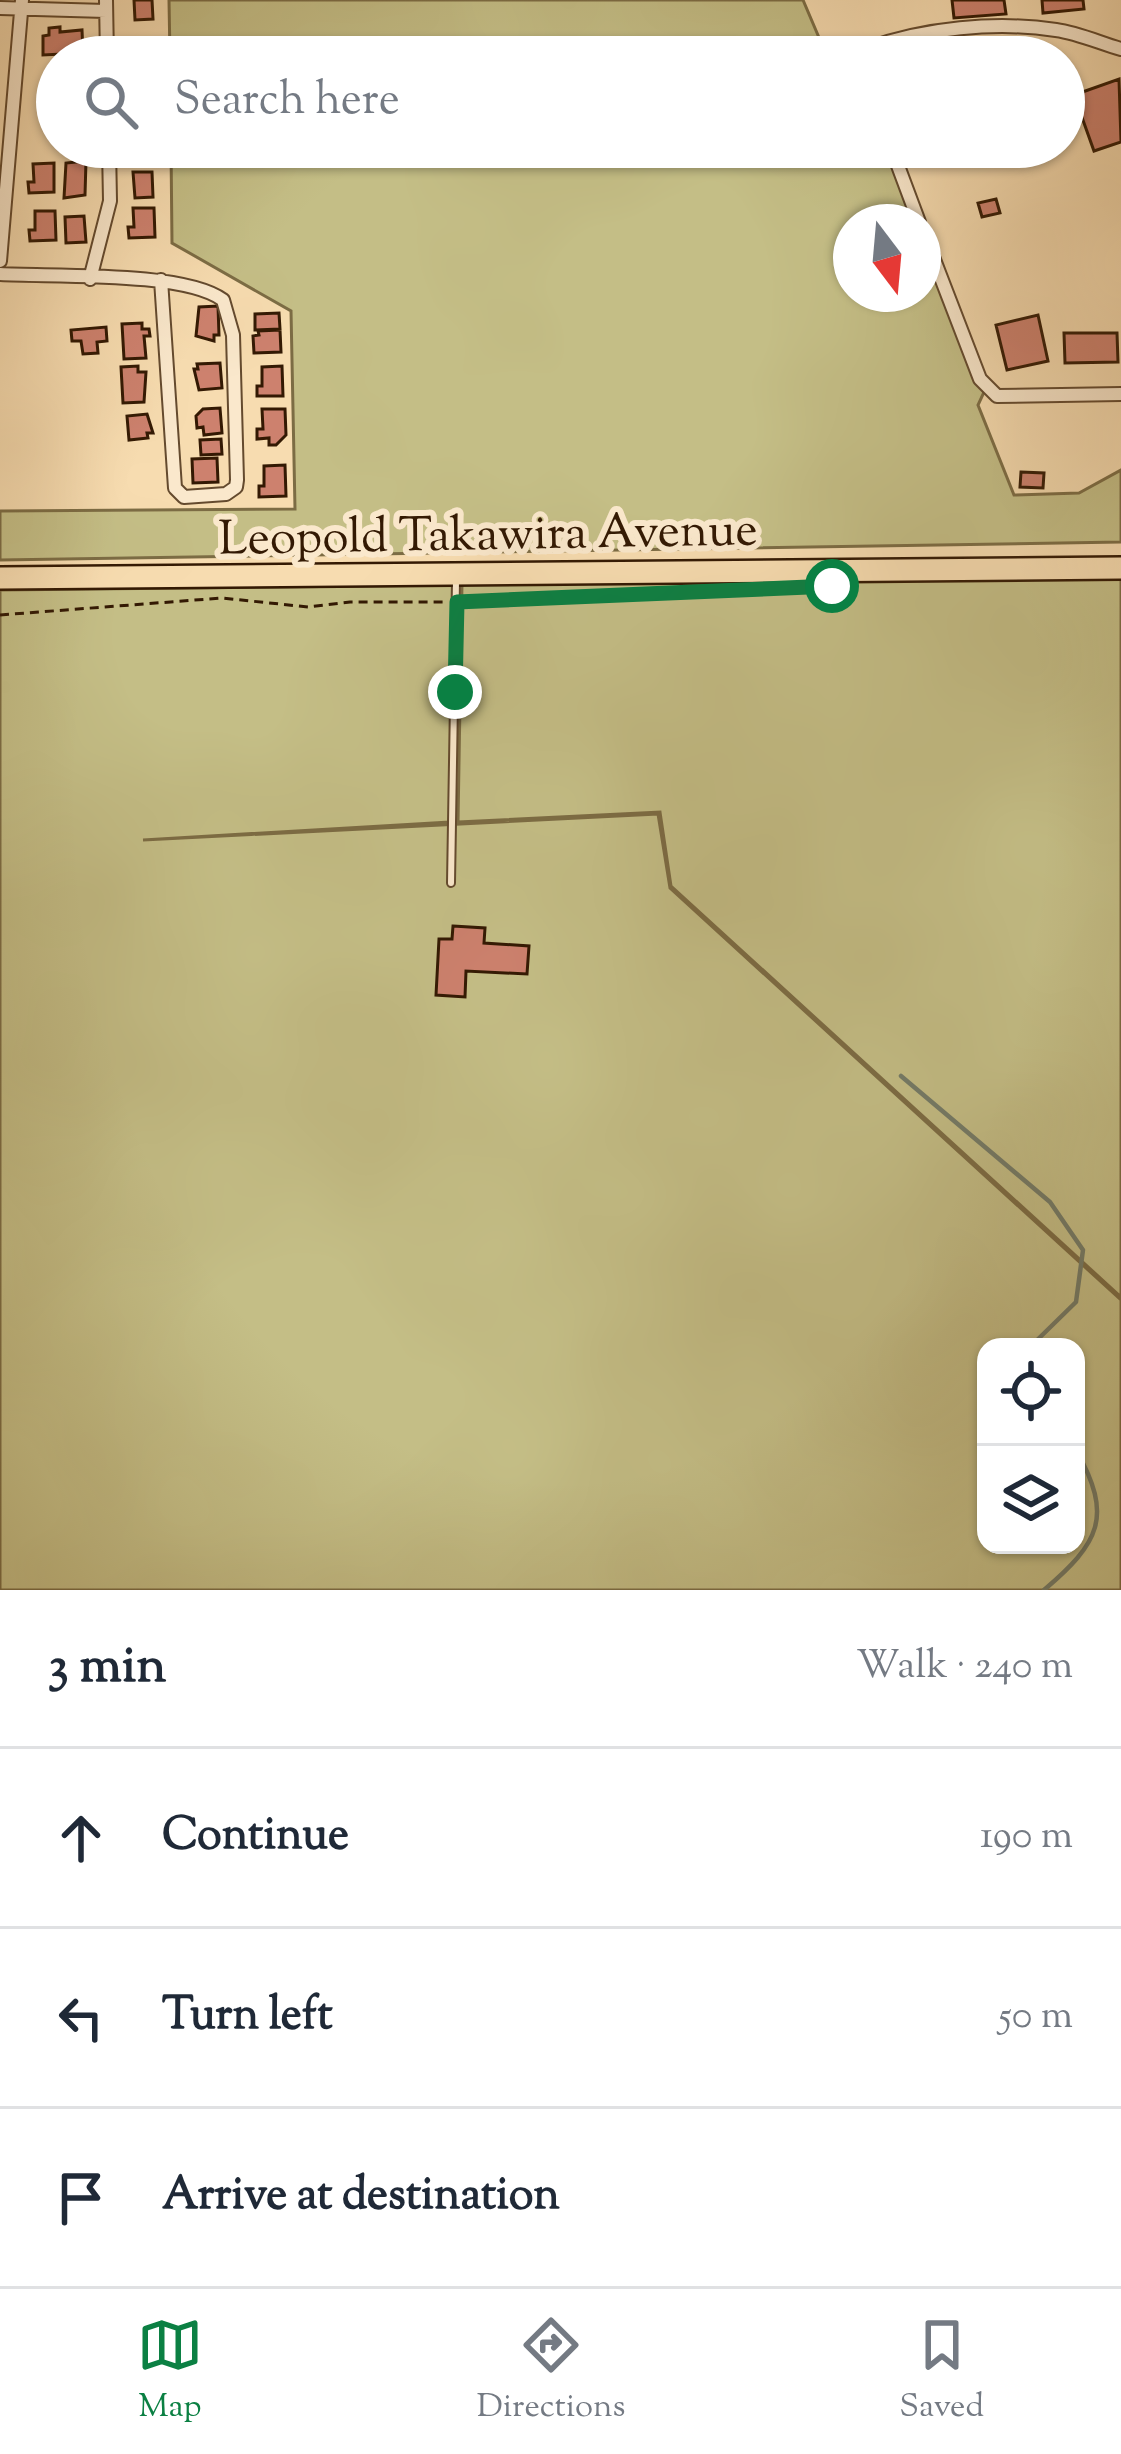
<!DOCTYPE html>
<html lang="en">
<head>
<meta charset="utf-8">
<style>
  body { margin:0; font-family:"Sorts Mill Goudy",serif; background:#f2f2f3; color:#1f2937 }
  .controls { position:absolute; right:36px; bottom:36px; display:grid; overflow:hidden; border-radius:24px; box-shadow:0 3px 9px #0004 }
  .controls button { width:108px; height:108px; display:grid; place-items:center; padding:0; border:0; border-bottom:3px solid #e0e1e3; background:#fff; color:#1f2937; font:60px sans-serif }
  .compass { position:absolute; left:833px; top:204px; width:108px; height:108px; border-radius:50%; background:#fff; box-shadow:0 3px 9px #0004; rotate:164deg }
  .stop { position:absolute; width:36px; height:36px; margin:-27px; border:9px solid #0b8043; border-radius:50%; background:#fff }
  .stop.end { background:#0b8043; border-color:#fff; box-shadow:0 3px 12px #0008 }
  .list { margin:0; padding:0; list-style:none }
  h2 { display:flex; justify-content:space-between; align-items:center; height:156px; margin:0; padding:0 48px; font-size:51px }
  h2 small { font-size:39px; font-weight:400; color:#747a83 }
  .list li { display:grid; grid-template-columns:78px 1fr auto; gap:36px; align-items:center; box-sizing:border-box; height:180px; padding:0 48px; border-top:3px solid #e0e1e3 }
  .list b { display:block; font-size:45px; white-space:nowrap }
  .list em { font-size:39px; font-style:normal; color:#747a83 }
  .icon { flex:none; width:66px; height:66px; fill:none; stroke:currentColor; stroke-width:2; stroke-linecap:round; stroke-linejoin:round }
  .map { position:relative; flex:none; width:1121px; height:1590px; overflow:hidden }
  .search { position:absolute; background:#fff; box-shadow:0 3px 9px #0004; left:36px; right:36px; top:36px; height:132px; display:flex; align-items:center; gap:30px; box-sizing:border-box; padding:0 42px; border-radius:66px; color:#747a83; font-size:45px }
  .sheet { height:696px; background:#fff }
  nav { display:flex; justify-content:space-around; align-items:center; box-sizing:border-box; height:168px; border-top:3px solid #e0e1e3; background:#fff; font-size:33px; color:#747a83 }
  nav a { display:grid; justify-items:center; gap:6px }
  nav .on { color:#0b8043 }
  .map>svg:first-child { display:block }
</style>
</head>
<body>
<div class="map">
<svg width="1121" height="1590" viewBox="0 0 1121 1590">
  <rect width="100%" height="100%" fill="#f7dcb0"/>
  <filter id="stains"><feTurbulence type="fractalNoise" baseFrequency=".00167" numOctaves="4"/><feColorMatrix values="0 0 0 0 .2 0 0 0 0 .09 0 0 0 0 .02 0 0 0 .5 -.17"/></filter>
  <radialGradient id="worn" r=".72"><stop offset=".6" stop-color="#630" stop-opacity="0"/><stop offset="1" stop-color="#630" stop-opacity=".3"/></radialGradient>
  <path fill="#c4be86" stroke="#7c6c44" stroke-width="3" fill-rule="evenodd" d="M169,0H803L823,47L841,57H170Z
    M171,147H888L917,222H851V294H923V238L985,390L978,405L1014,495L1079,493L1121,470V542L0,560V511L295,509L291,311L172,243Z
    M1121,574V1297L671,886L660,812L458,822L462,583Z
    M453,585L450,822L143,840L658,814L670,888L1121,1300V1590H0V590ZM986,1347H1076V1545H986Z"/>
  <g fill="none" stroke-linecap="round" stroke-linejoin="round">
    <path stroke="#737b68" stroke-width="4.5" d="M901,1076L1050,1202L1083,1250L1076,1302L1030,1347
      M1044,1590C1099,1543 1114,1517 1076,1450"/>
  </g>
  <path fill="#cd816e" stroke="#331903" stroke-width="3" d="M134,0H152L153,19L135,20Z
    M952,0H1004L1006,14L954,18Z
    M1042,0H1083L1084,9L1043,13Z
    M60,27V32L82,30L83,53L43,55V36L49,35V28Z
    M1119,79L1121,142L1094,151L1074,95Z
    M86,161L85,195L64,198L66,163Z
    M54,163V192L29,193L28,182H34L33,164Z
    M133,172H152L153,197L135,198Z
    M996,199L1000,213L982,217L978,203Z
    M133,208H154L155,237L129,238L128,227H134Z
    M35,211H55L56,240L30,241L29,230H35Z
    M84,216L86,242L66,243L65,217Z
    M218,306L219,335H214V341L196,336L199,307Z
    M279,313L280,329L255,330V314Z
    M1038,315L1048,361L1007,370L996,325Z
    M142,323V329H149L150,336H144L146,358L124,359L122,324Z
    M106,327L107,341L97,342L98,353L83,354L81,341H72L71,330Z
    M280,330L281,352L254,353L253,336L259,335L258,331Z
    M1064,333H1117L1118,362L1065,363Z
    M220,363L222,388L199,390L194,369H198L197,364Z
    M138,366V372H146L144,402L123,403L121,367Z
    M282,366L283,396H257V386H262V367Z
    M220,408L222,433L204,435L203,427L197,428L196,416L203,409Z
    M262,409H285L286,435L276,445H269V438L257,439V429H263Z
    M147,414L153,433H147L148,438L129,440L127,416Z
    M221,439L222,454L201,455L200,440Z
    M217,458L218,482L193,483L192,459Z
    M285,465L286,496L259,497V486H264V466Z
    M1021,472L1044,473L1043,488L1020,487Z
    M453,926L485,928L484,943L529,946L527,974L466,971L465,997L436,995L439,939H452Z"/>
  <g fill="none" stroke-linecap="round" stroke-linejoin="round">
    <defs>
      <path id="service" d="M451,883L456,581"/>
      <path id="minor" d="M106,0L107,57
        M0,8L106,11
        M861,57L866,49C924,28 996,21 1056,30C1078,33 1100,43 1121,49
        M891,147L919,222
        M923,231L980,379L997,396L1121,394
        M0,261L22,0
        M0,274C54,277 184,271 223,300L233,335L237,480L236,487L226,494L184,497L175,488L161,280
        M90,279L110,201L109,147"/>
      <path id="trunk" d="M0,578L1121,568"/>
    </defs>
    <use href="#service" stroke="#644a2e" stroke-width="10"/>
    <use href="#minor" stroke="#644a2e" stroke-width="16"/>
    <use href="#trunk" stroke="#331903" stroke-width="26"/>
    <path stroke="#331903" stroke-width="3" stroke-dasharray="9 6" stroke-linecap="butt" d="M463,602L754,590
      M0,615L222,598L308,607L350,602H448"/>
    <use href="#service" stroke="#fae8cc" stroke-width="6"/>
    <use href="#minor" stroke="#fae8cc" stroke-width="12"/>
    <use href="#trunk" stroke="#f7dcb0" stroke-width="21"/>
  </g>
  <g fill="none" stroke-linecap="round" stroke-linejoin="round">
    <path stroke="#0b8043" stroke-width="15" d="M455,692L457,602L832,586"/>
  </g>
  <g text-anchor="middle" stroke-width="12" stroke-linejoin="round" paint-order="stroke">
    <g font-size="48" fill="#331903" stroke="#fae8cc">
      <text transform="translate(488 532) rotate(-1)" y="17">Leopold Takawira Avenue</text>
    </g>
  </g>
  <rect width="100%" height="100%" filter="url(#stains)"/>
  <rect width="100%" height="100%" fill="url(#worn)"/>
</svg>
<div class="controls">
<button><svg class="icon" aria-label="locate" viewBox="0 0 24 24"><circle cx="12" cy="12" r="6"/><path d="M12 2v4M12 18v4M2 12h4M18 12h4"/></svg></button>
<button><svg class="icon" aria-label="layers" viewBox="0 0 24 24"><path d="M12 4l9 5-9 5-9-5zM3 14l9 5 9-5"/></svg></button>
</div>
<svg class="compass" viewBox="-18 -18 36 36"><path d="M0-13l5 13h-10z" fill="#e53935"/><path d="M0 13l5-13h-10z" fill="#747a83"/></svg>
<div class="stop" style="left:832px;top:586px"></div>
<div class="stop end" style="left:455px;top:692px"></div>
<div class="search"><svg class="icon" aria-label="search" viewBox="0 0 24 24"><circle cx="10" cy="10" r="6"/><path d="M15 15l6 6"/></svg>Search here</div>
</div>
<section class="sheet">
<h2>3 min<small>Walk · 240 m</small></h2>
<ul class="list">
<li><svg class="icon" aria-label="ahead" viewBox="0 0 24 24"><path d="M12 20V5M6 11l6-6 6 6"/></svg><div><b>Continue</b></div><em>190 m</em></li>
<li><svg class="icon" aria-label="left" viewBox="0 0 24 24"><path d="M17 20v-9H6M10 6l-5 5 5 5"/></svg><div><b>Turn left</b></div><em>50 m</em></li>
<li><svg class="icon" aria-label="arrive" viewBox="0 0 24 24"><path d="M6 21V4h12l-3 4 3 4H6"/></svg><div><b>Arrive at destination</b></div></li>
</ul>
</section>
<nav>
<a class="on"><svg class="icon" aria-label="map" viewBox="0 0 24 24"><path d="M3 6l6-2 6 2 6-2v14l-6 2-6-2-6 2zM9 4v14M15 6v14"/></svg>Map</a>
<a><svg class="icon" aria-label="directions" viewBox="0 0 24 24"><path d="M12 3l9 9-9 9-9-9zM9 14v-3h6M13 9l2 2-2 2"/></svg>Directions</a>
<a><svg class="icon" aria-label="saved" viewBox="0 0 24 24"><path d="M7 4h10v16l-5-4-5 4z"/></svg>Saved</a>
</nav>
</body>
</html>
